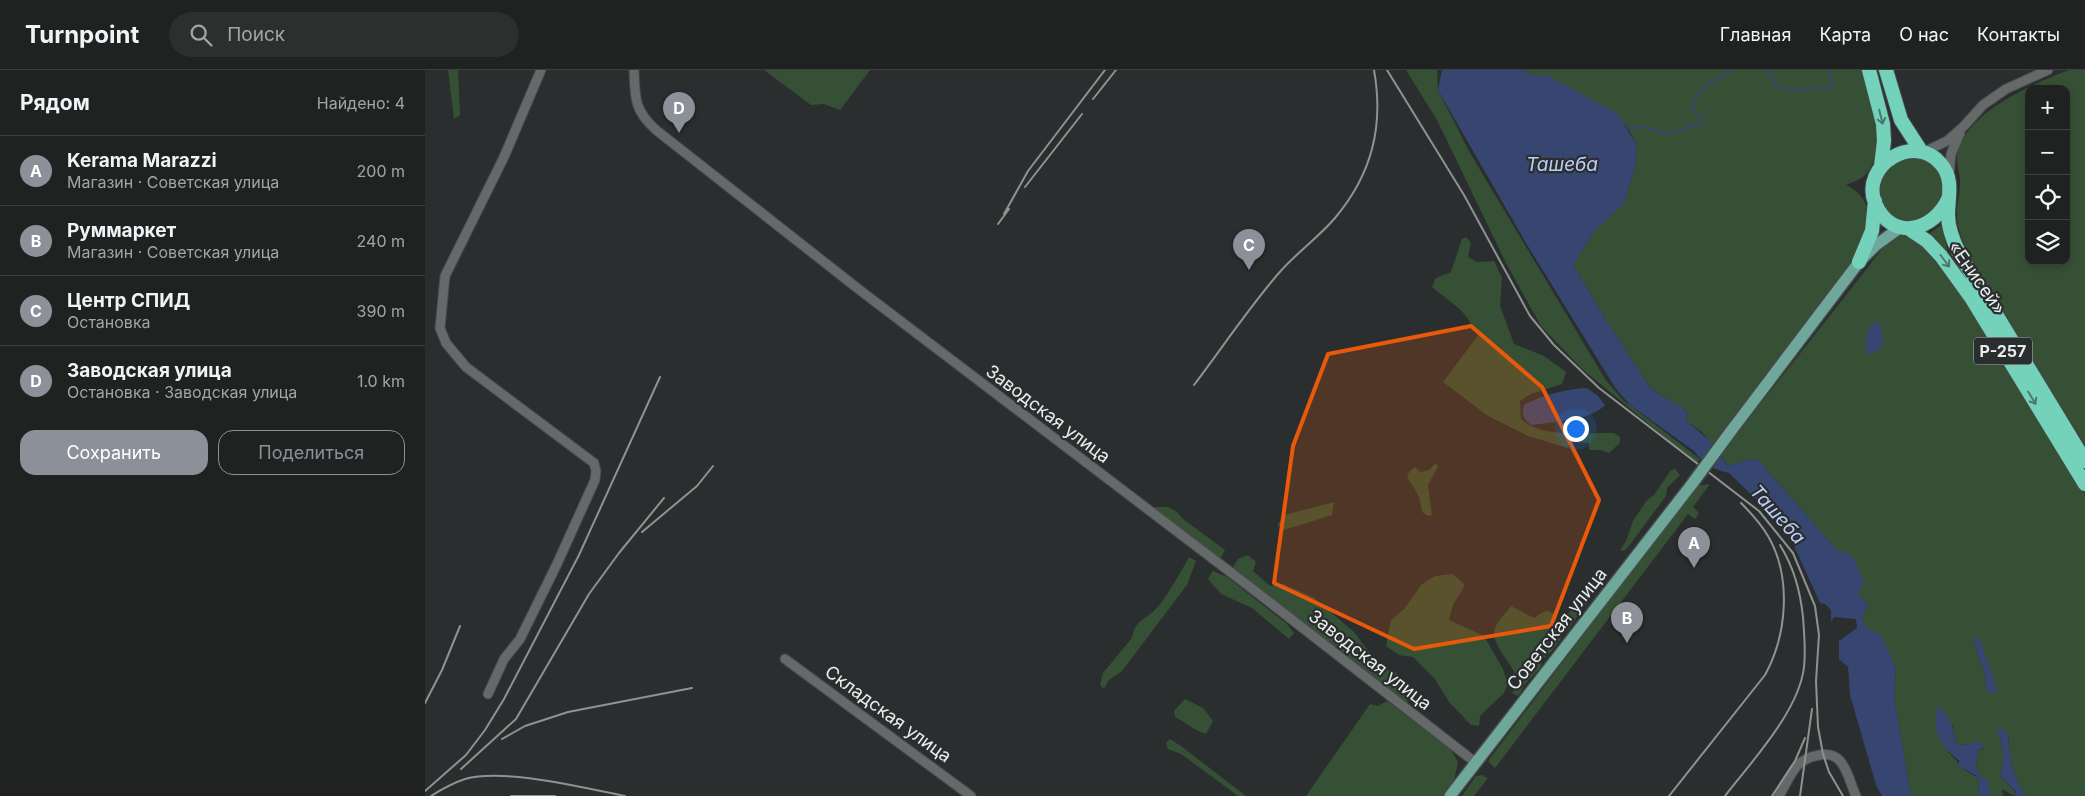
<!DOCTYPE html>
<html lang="ru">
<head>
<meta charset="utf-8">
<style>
  body { margin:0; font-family:Inter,sans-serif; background:#2d2f2f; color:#f1f3f6 }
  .controls { position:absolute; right:15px; top:15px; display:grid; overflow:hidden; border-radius:10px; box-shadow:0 2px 8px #0003 }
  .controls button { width:45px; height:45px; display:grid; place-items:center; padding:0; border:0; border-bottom:1px solid #3d3f40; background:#202222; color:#f1f3f6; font:25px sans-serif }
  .you { position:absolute; left:1150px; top:358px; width:18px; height:18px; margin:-12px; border:4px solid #fff; border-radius:50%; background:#1a73e8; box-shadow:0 0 0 8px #1a73e833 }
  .badge { display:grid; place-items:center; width:32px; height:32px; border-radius:50%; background:#8c9099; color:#fff; font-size:16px; font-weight:700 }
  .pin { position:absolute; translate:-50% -41px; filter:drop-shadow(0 1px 2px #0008) }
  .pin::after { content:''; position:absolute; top:26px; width:18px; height:15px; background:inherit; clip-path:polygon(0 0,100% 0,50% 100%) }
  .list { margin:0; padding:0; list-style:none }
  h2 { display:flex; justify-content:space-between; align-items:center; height:65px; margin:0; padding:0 20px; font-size:21px }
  h2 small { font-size:16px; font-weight:400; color:#a2a4a5 }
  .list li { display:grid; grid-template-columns:32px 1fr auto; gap:15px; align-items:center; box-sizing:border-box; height:70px; padding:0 20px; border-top:1px solid #3d3f40 }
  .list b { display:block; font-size:19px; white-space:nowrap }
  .list p { margin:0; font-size:16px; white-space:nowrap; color:#a2a4a5 }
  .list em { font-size:16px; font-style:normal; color:#a2a4a5 }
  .actions { display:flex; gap:10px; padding:15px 20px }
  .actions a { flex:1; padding:11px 0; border:1px solid #8c9099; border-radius:15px; text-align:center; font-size:18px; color:#8c9099 }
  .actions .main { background:#8c9099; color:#fff }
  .icon { flex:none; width:28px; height:28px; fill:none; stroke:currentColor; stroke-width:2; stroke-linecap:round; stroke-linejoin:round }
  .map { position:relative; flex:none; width:1660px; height:726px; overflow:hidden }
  header { display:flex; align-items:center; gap:30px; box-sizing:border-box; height:70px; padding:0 25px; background:#202222; border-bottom:1px solid #3d3f40 }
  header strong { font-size:24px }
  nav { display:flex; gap:28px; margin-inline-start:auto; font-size:18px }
  .search { width:350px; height:45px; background:#2d2f2f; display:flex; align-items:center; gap:12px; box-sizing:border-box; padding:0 18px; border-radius:28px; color:#a2a4a5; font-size:19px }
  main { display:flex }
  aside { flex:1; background:#202222 }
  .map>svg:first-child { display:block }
</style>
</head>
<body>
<header>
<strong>Turnpoint</strong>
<div class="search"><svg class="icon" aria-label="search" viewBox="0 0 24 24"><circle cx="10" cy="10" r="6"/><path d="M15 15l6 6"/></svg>Поиск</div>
<nav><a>Главная</a><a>Карта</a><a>О нас</a><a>Контакты</a></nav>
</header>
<main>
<aside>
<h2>Рядом<small>Найдено: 4</small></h2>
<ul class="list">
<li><span class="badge">A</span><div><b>Kerama Marazzi</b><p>Магазин · Советская улица</p></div><em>200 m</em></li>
<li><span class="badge">B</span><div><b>Руммаркет</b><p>Магазин · Советская улица</p></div><em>240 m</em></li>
<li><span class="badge">C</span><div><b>Центр СПИД</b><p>Остановка</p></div><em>390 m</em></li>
<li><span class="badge">D</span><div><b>Заводская улица</b><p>Остановка · Заводская улица</p></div><em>1.0 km</em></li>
</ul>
<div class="actions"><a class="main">Сохранить</a><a>Поделиться</a></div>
</aside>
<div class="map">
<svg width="1660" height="726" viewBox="0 0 1660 726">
  <rect width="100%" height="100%" fill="#2a2e2e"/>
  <path fill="#365035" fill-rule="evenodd" d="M23,0H33L35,45L29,49Z
    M339,0H445L415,40L399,34L386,35Z
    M981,0H1012L1013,20L1045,83L1180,309L1198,330L1275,389L1271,393L1156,298L1116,256L1082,195L1012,50Z
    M1098,0H1438C1446,29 1465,81 1439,106C1435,110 1427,112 1421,115C1456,132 1441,163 1428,190L1287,375L1277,362L1261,351L1263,342L1226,319L1183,253L1148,195L1170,160L1199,133L1210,98L1212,75L1203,58L1156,24L1121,5C1112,7 1106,6 1098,0Z
    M1644,0H1660V375L1545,189C1539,174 1531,158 1532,141C1532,133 1535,124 1535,115C1536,105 1531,95 1532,85C1540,42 1608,14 1644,0ZM1604,19H1641V191H1604Z
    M1479,87L1497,88L1511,98L1515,106L1518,122L1516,131L1506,145L1482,153L1466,147L1453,125L1458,100Z
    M1516,155L1523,183L1504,164Z
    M1475,165L1488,169L1506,183L1542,232L1660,424V726H1601C1588,709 1584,685 1583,664L1572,660C1579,676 1580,689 1575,706L1591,723L1589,726L1577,719L1578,726H1566L1551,697L1553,681L1559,678L1548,674L1532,675L1527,654L1523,682C1529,687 1537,698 1540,700C1546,704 1550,705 1554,710L1553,723L1556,726H1486L1469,627L1471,599L1456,566L1441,558L1437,548L1443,534L1433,524L1412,480L1333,390C1323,387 1313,395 1302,395L1296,384L1465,169ZM1548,568L1569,623L1561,620L1560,602L1555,592Z
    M1041,167L1046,173L1043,187L1052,192L1069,191L1077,208L1075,236L1089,274L1119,286L1141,302L1137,314L1106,324L1095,331L1096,349C1118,369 1160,362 1189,363L1195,367V373L1184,383L1176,380H1164V373L1146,372L1143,378L1103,366L1063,346L1018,312L1054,264L1036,240L1007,217L1011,208L1026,202L1037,169Z
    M1011,393L1013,397L1003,415L1007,445L1003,446L997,442C996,428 990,418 982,408L984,402L990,397L996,402L1004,400Z
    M1250,399L1255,405L1242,418L1241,426L1204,476L1199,481L1195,480L1201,471L1208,451L1222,430L1229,425L1246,400Z
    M1285,414L1268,437L1274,443L1270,449L1263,444L1070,698L1063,691L1271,416Z
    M909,432L907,445L859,460L852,455L860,445Z
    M725,437H743L752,442L758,449L800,480L795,489L734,446Z
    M823,485L831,492L828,501L845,516L858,514L888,527L929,562L957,599L971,602L981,620L983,634L807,499L813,489Z
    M764,487L771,491L762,515L697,601L684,610L679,619L675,615L678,603L707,568C710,551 719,550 729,541C741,529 755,503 764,487Z
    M788,501L802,507L862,554L869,563L864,569L827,538L796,524L783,509Z
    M1028,504L1040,515L1028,535L1024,550L1059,566L1078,599L1083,614L1079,623L1055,646L1054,656L1046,655L1024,632L1010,609L988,587L974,585L961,576L966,550L979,539L997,514L1010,506Z
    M1169,512L1171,517L1165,525V529L1142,561L1137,562L1136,569L1126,582L1117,590L1116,597L1099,615L1096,622L1092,626L1087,623C1109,587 1133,551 1163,522L1162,518L1164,513Z
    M1086,536L1109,548C1119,541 1122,538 1132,546L1130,552L1091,605C1086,594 1068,574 1069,563C1069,554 1081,543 1086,536Z
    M760,629L778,638L788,651L781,664C770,661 760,652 750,647L749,641Z
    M962,631L1025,678L1033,692L1029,711L1017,726H881L945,634L953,636Z
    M745,669L756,676L821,726H813L756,684L743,679L741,673Z
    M1057,705L1063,708L1049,726H1037L1051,706Z"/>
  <path fill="#374671" d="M1017,0H1098C1106,6 1112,7 1121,5L1192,43L1212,75L1210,98L1199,133L1170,160L1148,195L1183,253L1226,319L1263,342L1261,351C1277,363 1293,377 1302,395C1313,395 1323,387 1333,390L1412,480L1427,485L1439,511L1433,524L1443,534L1437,548L1441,558L1456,565L1471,599L1469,627L1486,726H1457L1451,715L1425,625L1423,597L1414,589V571L1432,558L1431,549L1409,547L1406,552V540L1400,534L1395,533L1361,458L1304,403C1289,400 1278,393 1269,381L1205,335L1191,319L1101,173L1013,20Z
    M1454,252L1457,262L1458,275L1451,282L1441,284V264L1447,254Z
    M1162,318L1173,326L1180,335C1166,351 1126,352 1106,355C1098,348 1096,345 1099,335C1117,325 1141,319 1162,318Z
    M1554,567L1572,619L1569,623L1561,621L1560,602L1555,592L1548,568Z
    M1512,636C1526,645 1528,659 1532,675L1547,674L1551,669L1559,677L1553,681L1551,697L1556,707L1562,709L1566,726H1556L1553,723L1554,710L1550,705L1534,696V691C1514,674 1507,662 1512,636Z
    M1575,656L1583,664C1584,685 1588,709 1601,726H1590L1591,722L1575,706C1580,689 1579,676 1572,660Z"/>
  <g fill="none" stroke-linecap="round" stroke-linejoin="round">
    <path stroke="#374671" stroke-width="2" d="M1343,0L1352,16L1375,21L1388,17L1399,20L1408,18L1404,0
      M1203,58L1220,57L1238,63L1253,61L1276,53L1278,48L1267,40C1270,19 1290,9 1307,0"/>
    <defs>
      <path id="minor" d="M209,0C210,28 209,40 231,60L436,221L825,517L1050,692
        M1499,82L1522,71L1539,56L1558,35L1581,19L1623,0
        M1524,105L1526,84L1535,63
        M360,589L546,726
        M63,624L79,589L95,569L132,494L170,410L171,401L169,393L41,297L21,273L15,258L20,206L79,87L116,0
        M1354,726C1360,716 1365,704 1372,696C1381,686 1405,679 1415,691C1423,700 1426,715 1431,726"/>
      <path id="major" d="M1306,361L1434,192L1451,175L1476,157
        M1025,726L1267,414"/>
      <path id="highway" d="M1444,0L1458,54L1459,71L1456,96
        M1461,0L1476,50L1496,81
        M1524,127C1510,161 1467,173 1450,133C1435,95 1490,62 1516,94C1529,109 1523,127 1523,145C1523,159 1529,173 1535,185L1660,391
        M1484,159L1502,171L1516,186L1547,229L1660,414
        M1434,192L1447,161L1450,131"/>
    </defs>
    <use href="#minor" stroke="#474a4a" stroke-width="11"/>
    <use href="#major" stroke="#474a4a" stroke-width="14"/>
    <use href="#highway" stroke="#474a4a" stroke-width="16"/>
    <use href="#minor" stroke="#65696a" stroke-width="9"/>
    <use href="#major" stroke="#6fa89a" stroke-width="11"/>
    <use href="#highway" stroke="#75d2ba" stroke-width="14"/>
    <path stroke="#909292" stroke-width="2" d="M962,0L1039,125L1105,246L1129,275L1174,318L1334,441L1368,483L1390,536L1394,565L1391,611L1393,657L1398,684L1404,702L1418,726
      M668,29L691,0
      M600,117L657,44
      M579,144L603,101L680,0
      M573,154L584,139
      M769,315C797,278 823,239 853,204C871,183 893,168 910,148C947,104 959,56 949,0
      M217,462L272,416L288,396
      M0,633L17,600L35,556
      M77,669L100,656L143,642L267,618
      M36,699L91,649L164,524L194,483L239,428
      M0,721L41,685L60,660L79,629L154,485L235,307
      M6,726C17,719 28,713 40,709C80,698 158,718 200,726
      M86,726H130
      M1244,726L1340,605C1362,565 1367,507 1343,466C1336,454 1326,443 1316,433
      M1300,726C1327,691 1374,641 1379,597C1381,580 1379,563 1378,547C1375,520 1369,498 1355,475
      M1347,726L1370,691L1380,668
      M1375,726L1387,639"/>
    <defs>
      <path id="major-bridge" d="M1267,414L1306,361"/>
    </defs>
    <use href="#major-bridge" stroke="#474a4a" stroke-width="14" stroke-linecap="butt"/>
    <use href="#major-bridge" stroke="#6fa89a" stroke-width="11"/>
  </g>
  <defs><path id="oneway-shaft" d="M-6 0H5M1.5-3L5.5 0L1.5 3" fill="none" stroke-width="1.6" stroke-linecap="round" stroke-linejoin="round" transform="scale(1.25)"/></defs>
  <g stroke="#4c786d">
    <use href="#oneway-shaft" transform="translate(1456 47) rotate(76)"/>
    <use href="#oneway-shaft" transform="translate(1520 191) rotate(53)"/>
    <use href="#oneway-shaft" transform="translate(1607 328) rotate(59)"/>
  </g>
  <path fill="#e8590c" fill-opacity="0.2" stroke="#e8590c" stroke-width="4" stroke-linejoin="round" d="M1046,256L1117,317L1174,430L1126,556L989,579L849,513L868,376L903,284Z"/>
  <g text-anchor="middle" stroke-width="4.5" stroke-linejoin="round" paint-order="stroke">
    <rect fill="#2a2e2e" stroke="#b1b4b4" stroke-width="1" x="1549" y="267.5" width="58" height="27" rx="4"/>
    <g font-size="16" font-weight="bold" fill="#ebeded">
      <text x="1578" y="287">Р-257</text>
    </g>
    <g font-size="18" fill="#ebeded" stroke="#2a2e2e">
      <text transform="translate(1552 208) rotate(55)" y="6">«Енисей»</text>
      <text transform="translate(623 344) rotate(37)" y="6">Заводская улица</text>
      <text transform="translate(1132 559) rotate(-52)" y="6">Советская улица</text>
      <text transform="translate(945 590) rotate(38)" y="6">Заводская улица</text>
      <text transform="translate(463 644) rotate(36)" y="6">Складская улица</text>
    </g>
    <g font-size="19" font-style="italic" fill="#bccdf8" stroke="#2a2e2e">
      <text x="1137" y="101">Ташеба</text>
      <text transform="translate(1353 444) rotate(48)" y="7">Ташеба</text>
    </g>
  </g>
</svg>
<div class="controls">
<button>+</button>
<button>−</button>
<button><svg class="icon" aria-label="locate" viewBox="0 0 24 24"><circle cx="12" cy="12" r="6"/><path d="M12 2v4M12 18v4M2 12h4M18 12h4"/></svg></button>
<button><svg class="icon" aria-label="layers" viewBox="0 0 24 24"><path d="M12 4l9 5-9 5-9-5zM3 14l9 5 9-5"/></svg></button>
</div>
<div class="you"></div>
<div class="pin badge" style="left:1269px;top:498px">A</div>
<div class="pin badge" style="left:1202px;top:573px">B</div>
<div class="pin badge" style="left:824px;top:200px">C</div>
<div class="pin badge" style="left:254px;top:63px">D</div>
</div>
</main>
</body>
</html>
